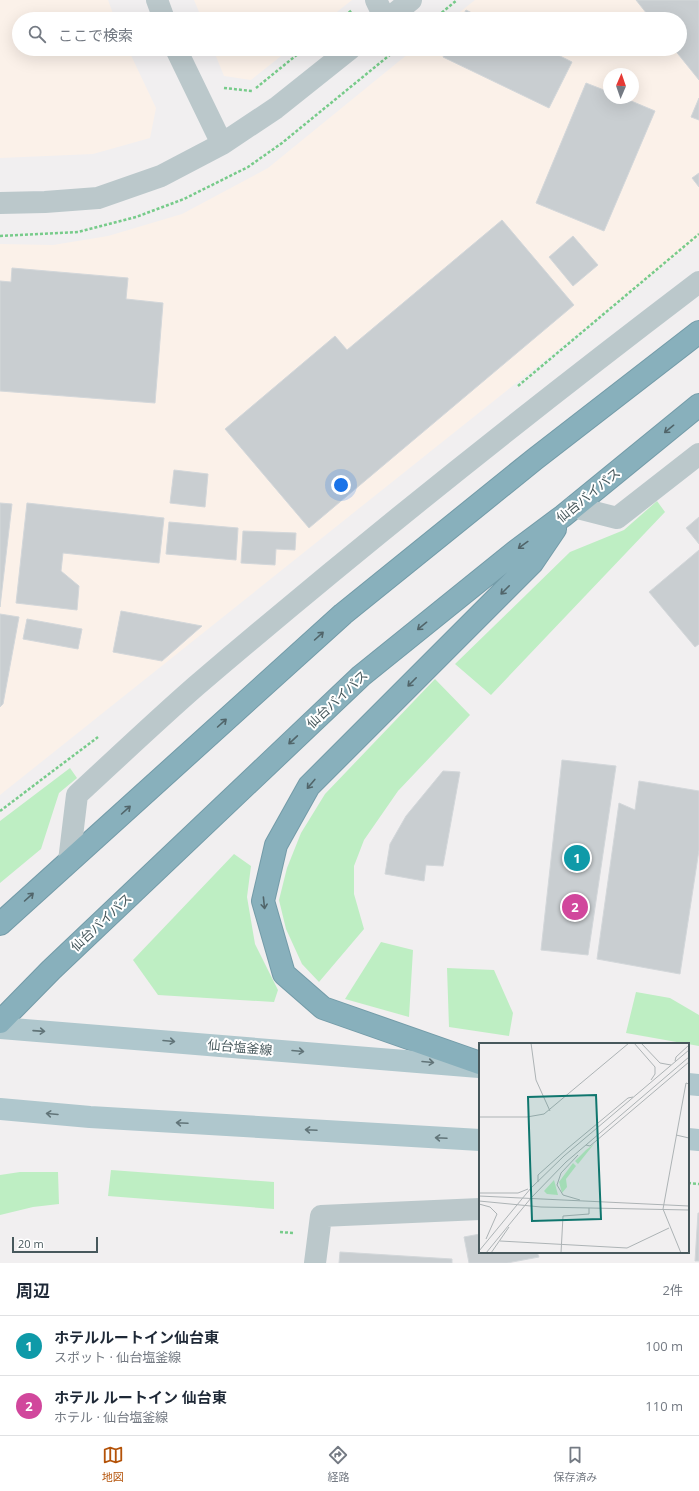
<!DOCTYPE html>
<html lang="ja">
<head>
<meta charset="utf-8">
<style>
  body { margin:0; font-family:"Open Sans","Noto Sans JP",sans-serif; background:#f6f6f7; color:#1f2937 }
  .compass { position:absolute; left:603px; top:68px; width:36px; height:36px; border-radius:50%; background:#fff; box-shadow:0 4px 16px #0002; rotate:2deg }
  .scale { position:absolute; left:12px; bottom:10px; width:86px; box-sizing:border-box; padding-left:4px; border:2px solid #47585c; border-top:0; font-size:11px; line-height:14px; white-space:nowrap; color:#47585c; -webkit-text-stroke:3px #fff; paint-order:stroke }
  .you { position:absolute; left:341px; top:485px; width:14px; height:14px; margin:-10px; border:3px solid #fff; border-radius:50%; background:#1a73e8; box-shadow:0 0 0 6px #1a73e833 }
  .badge { display:grid; place-items:center; width:26px; height:26px; border-radius:50%; background:#b45309; color:#fff; font-size:13px; font-weight:700 }
  .pin { position:absolute; translate:-50% -50%; border:2px solid #fff; box-shadow:0 1px 4px #0006 }
  .list { margin:0; padding:0; list-style:none }
  h2 { display:flex; justify-content:space-between; align-items:center; height:52px; margin:0; padding:0 16px; font-size:17px }
  h2 small { font-size:13px; font-weight:400; color:#747a83 }
  .list li { display:grid; grid-template-columns:26px 1fr auto; gap:12px; align-items:center; box-sizing:border-box; height:60px; padding:0 16px; border-top:1px solid #e0e1e3 }
  .list b { display:block; font-size:15px; white-space:nowrap }
  .list p { margin:0; font-size:13px; white-space:nowrap; color:#747a83 }
  .list em { font-size:13px; font-style:normal; color:#747a83 }
  .icon { flex:none; width:22px; height:22px; fill:none; stroke:currentColor; stroke-width:2; stroke-linecap:round; stroke-linejoin:round }
  .map { position:relative; flex:none; width:699px; height:1263px; overflow:hidden }
  .search { position:absolute; background:#fff; box-shadow:0 4px 16px #0002; left:12px; right:12px; top:12px; height:44px; display:flex; align-items:center; gap:10px; box-sizing:border-box; padding:0 14px; border-radius:22px; color:#747a83; font-size:15px }
  .sheet { height:172px; background:#fff }
  nav { display:flex; justify-content:space-around; align-items:center; box-sizing:border-box; height:56px; border-top:1px solid #e0e1e3; background:#fff; font-size:11px; color:#747a83 }
  nav a { display:grid; justify-items:center; gap:2px }
  nav .on { color:#b45309 }
  .map>svg:first-child { display:block }
</style>
</head>
<body>
<div class="map">
<svg width="699" height="1263" viewBox="0 0 699 1263">
  <rect width="100%" height="100%" fill="#f1eff0"/>
  <path fill="#fbf1e9" fill-rule="evenodd" d="M0,0H108L115,19H19V49H128L156,108L150,138L93,154L0,158Z
    M194,0H352L328,19H202Z
    M475,0H699V237L0,795V244L53,245L108,236L182,214L268,168L414,49H680V19H451ZM609,74H633V98H609Z
    M213,49H290L251,80L224,76Z"/>
  <path fill="#beeec3" d="M657,501L665,512L491,695L455,664L570,552L624,530Z
    M435,679L470,715L398,791L364,840L354,866V894L364,929L319,982L302,964L286,929L279,900L287,868L301,833L325,794Z
    M70,768L77,778L59,793L41,849L0,883V821Z
    M234,854L251,866L247,897L255,944L278,990L274,1002L158,995L133,960Z
    M381,942L413,950L409,1017L345,999Z
    M447,968L494,970L513,1013L509,1036L449,1027Z
    M636,992L670,998L699,1015V1046L626,1033Z
    M111,1170L274,1182V1209L108,1196Z
    M20,1172H58L59,1204L33,1207L0,1215V1175Z"/>
  <path fill="#c9ced1" stroke="#d3d7da" d="M636,0H699V80L674,49H680V19H651Z
    M466,10L484,19H461Z
    M447,49H546L572,62L549,108L443,57Z
    M586,83L609,92V98H624L655,111L604,231L536,203Z
    M699,98V120L691,117Z
    M699,173V187L692,178Z
    M502,220L574,305L309,528L225,429L335,336L347,350Z
    M573,236L598,265L573,286L549,257Z
    M12,268L128,278L126,299L163,303L155,403L0,391V281L11,282Z
    M174,470L208,474L205,507L170,503Z
    M0,503L12,504L0,607Z
    M27,503L164,518L159,563L63,553L61,571L79,586L77,610L16,603Z
    M699,517V544L686,528Z
    M169,522L238,528L236,560L166,554Z
    M243,531L296,533L295,550L276,549L275,565L241,563Z
    M699,550V644L695,647L649,592Z
    M121,611L202,626L162,661L113,652Z
    M0,614L19,617L3,704L0,707Z
    M27,619L82,629L78,649L23,639Z
    M562,760L616,766L588,955L541,950Z
    M443,771L460,772L443,866L426,865L424,881L385,874L390,844L406,816Z
    M639,781L699,791V850L680,974L597,959L619,803L635,810Z
    M698,1213H699V1261H695Z
    M480,1234V1252H537L539,1257L507,1263H469L464,1237Z
    M340,1252L452,1259V1263H339Z"/>
  <g fill="none" stroke-linecap="round" stroke-linejoin="round">
    <defs>
      <path id="highway" d="M0,924L343,614L535,459L699,332
        M0,1022L51,970L361,676L516,551L563,516L699,405
        M480,1063L323,1008L284,974L263,901L276,845L309,786L532,563L555,529"/>
    </defs>
    <use href="#highway" stroke="#739ba8" stroke-width="24"/>
    <path stroke="#77cb8a" stroke-width="2.5" stroke-dasharray="3 2" stroke-linecap="butt" d="M341,19L352,10
      M434,19L457,0
      M224,88L252,91
      M256,88L304,49
      M0,236L78,232L136,217L184,199L248,167L282,143L397,49
      M518,386L699,234
      M0,811L98,737
      M688,1183L699,1184
      M280,1232L293,1233"/>
    <path stroke="#bbc8cb" stroke-width="22" d="M157,0L164,19
      M376,0L385,19
      M388,19L411,0
      M176,49L222,144
      M0,203L45,202L98,198L161,176L222,144L276,108L350,49
      M574,507L617,518L699,454
      M69,861L77,795C116,759 156,721 196,686C360,546 528,412 699,282
      M315,1263L321,1216L480,1209"/>
    <path stroke="#afc7cd" stroke-width="22" d="M0,1028L479,1067
      M688,1084L699,1085
      M0,1109L90,1117L480,1140
      M688,1139L699,1140"/>
    <use href="#highway" stroke="#88b0bc" stroke-width="22"/>
  </g>
  <defs><path id="oneway-shaft" d="M-6 0H5M1.5-3L5.5 0L1.5 3" fill="none" stroke-width="1.6" stroke-linecap="round" stroke-linejoin="round"/></defs>
  <g stroke="#51656a">
    <use href="#oneway-shaft" transform="translate(669 429) rotate(141)"/>
    <use href="#oneway-shaft" transform="translate(523 545) rotate(144)"/>
    <use href="#oneway-shaft" transform="translate(505 590) rotate(135)"/>
    <use href="#oneway-shaft" transform="translate(422 626) rotate(141)"/>
    <use href="#oneway-shaft" transform="translate(319 636) rotate(-42)"/>
    <use href="#oneway-shaft" transform="translate(412 682) rotate(135)"/>
    <use href="#oneway-shaft" transform="translate(222 723) rotate(-42)"/>
    <use href="#oneway-shaft" transform="translate(293 740) rotate(137)"/>
    <use href="#oneway-shaft" transform="translate(311 784) rotate(130)"/>
    <use href="#oneway-shaft" transform="translate(126 810) rotate(-42)"/>
    <use href="#oneway-shaft" transform="translate(29 897) rotate(-42)"/>
    <use href="#oneway-shaft" transform="translate(264 903) rotate(84)"/>
  </g>
  <g stroke="#617478">
    <use href="#oneway-shaft" transform="translate(39 1031) rotate(4)"/>
    <use href="#oneway-shaft" transform="translate(169 1041) rotate(5)"/>
    <use href="#oneway-shaft" transform="translate(298 1051) rotate(5)"/>
    <use href="#oneway-shaft" transform="translate(428 1062) rotate(5)"/>
    <use href="#oneway-shaft" transform="translate(52 1114) rotate(-175)"/>
    <use href="#oneway-shaft" transform="translate(182 1123) rotate(-177)"/>
    <use href="#oneway-shaft" transform="translate(311 1130) rotate(-177)"/>
    <use href="#oneway-shaft" transform="translate(441 1138) rotate(-177)"/>
  </g>
  <g text-anchor="middle" stroke-width="4" stroke-linejoin="round" paint-order="stroke">
    <g font-size="13" fill="#47585c" stroke="#fff">
      <text transform="translate(588 495) rotate(-39)" y="5">仙台バイパス</text>
      <text transform="translate(337 699) rotate(-43)" y="5">仙台バイパス</text>
      <text transform="translate(101 922) rotate(-43)" y="5">仙台バイパス</text>
      <text transform="translate(240 1047) rotate(5)" y="5">仙台塩釜線</text>
    </g>
  </g>
  <g transform="translate(479 1043)">
    <rect width="210" height="210" fill="#f1eff0"/>
    <path d="M115,101L99,121L96,118L107,107ZM94,120L97,123L87,136L88,144L83,150L80,139ZM75,137L79,152L68,151L65,148Z" fill="#beeec3"/>
    <path fill="none" stroke="#adb3b5" stroke-width="1" d="M52,0L57,37L71,68M155,0L176,24V31L172,37M162,0L181,20L192,22M196,18L197,14L210,2M0,74H48L65,71L150,0M197,92L210,95M107,102L111,103L210,19M99,112L82,130L78,142L84,152L101,157M59,139V132L89,105L149,55L154,54M0,150H39L49,146M0,153L210,163M0,158L62,164L210,167M0,161L11,164L18,171L7,196M21,198L148,205L190,185M0,208L52,145L85,113L210,7M7,210L52,155L87,119L210,14M12,210L30,184M82,210L84,173L110,171V165M202,210L184,166L207,40L210,41"/>
    <path fill="#0f766e" fill-opacity="0.15" stroke="#0f766e" stroke-width="2" d="M117,52L122,176L53,178L49,54Z"/>
    <rect width="210" height="210" fill="none" stroke="#47585c" stroke-width="2"/>
  </g>
</svg>
<svg class="compass" viewBox="-18 -18 36 36"><path d="M0-13l5 13h-10z" fill="#e53935"/><path d="M0 13l5-13h-10z" fill="#747a83"/></svg>
<div class="scale">20 m</div>
<div class="you"></div>
<div class="pin badge" style="left:577px;top:858px;background:#0f9aa8">1</div>
<div class="pin badge" style="left:575px;top:907px;background:#d1479c">2</div>
<div class="search"><svg class="icon" aria-label="search" viewBox="0 0 24 24"><circle cx="10" cy="10" r="6"/><path d="M15 15l6 6"/></svg>ここで検索</div>
</div>
<section class="sheet">
<h2>周辺<small>2件</small></h2>
<ul class="list">
<li><span class="badge" style="background:#0f9aa8">1</span><div><b>ホテルルートイン仙台東</b><p>スポット · 仙台塩釜線</p></div><em>100 m</em></li>
<li><span class="badge" style="background:#d1479c">2</span><div><b>ホテル ルートイン 仙台東</b><p>ホテル · 仙台塩釜線</p></div><em>110 m</em></li>
</ul>
</section>
<nav>
<a class="on"><svg class="icon" aria-label="map" viewBox="0 0 24 24"><path d="M3 6l6-2 6 2 6-2v14l-6 2-6-2-6 2zM9 4v14M15 6v14"/></svg>地図</a>
<a><svg class="icon" aria-label="directions" viewBox="0 0 24 24"><path d="M12 3l9 9-9 9-9-9zM9 14v-3h6M13 9l2 2-2 2"/></svg>経路</a>
<a><svg class="icon" aria-label="saved" viewBox="0 0 24 24"><path d="M7 4h10v16l-5-4-5 4z"/></svg>保存済み</a>
</nav>
</body>
</html>
